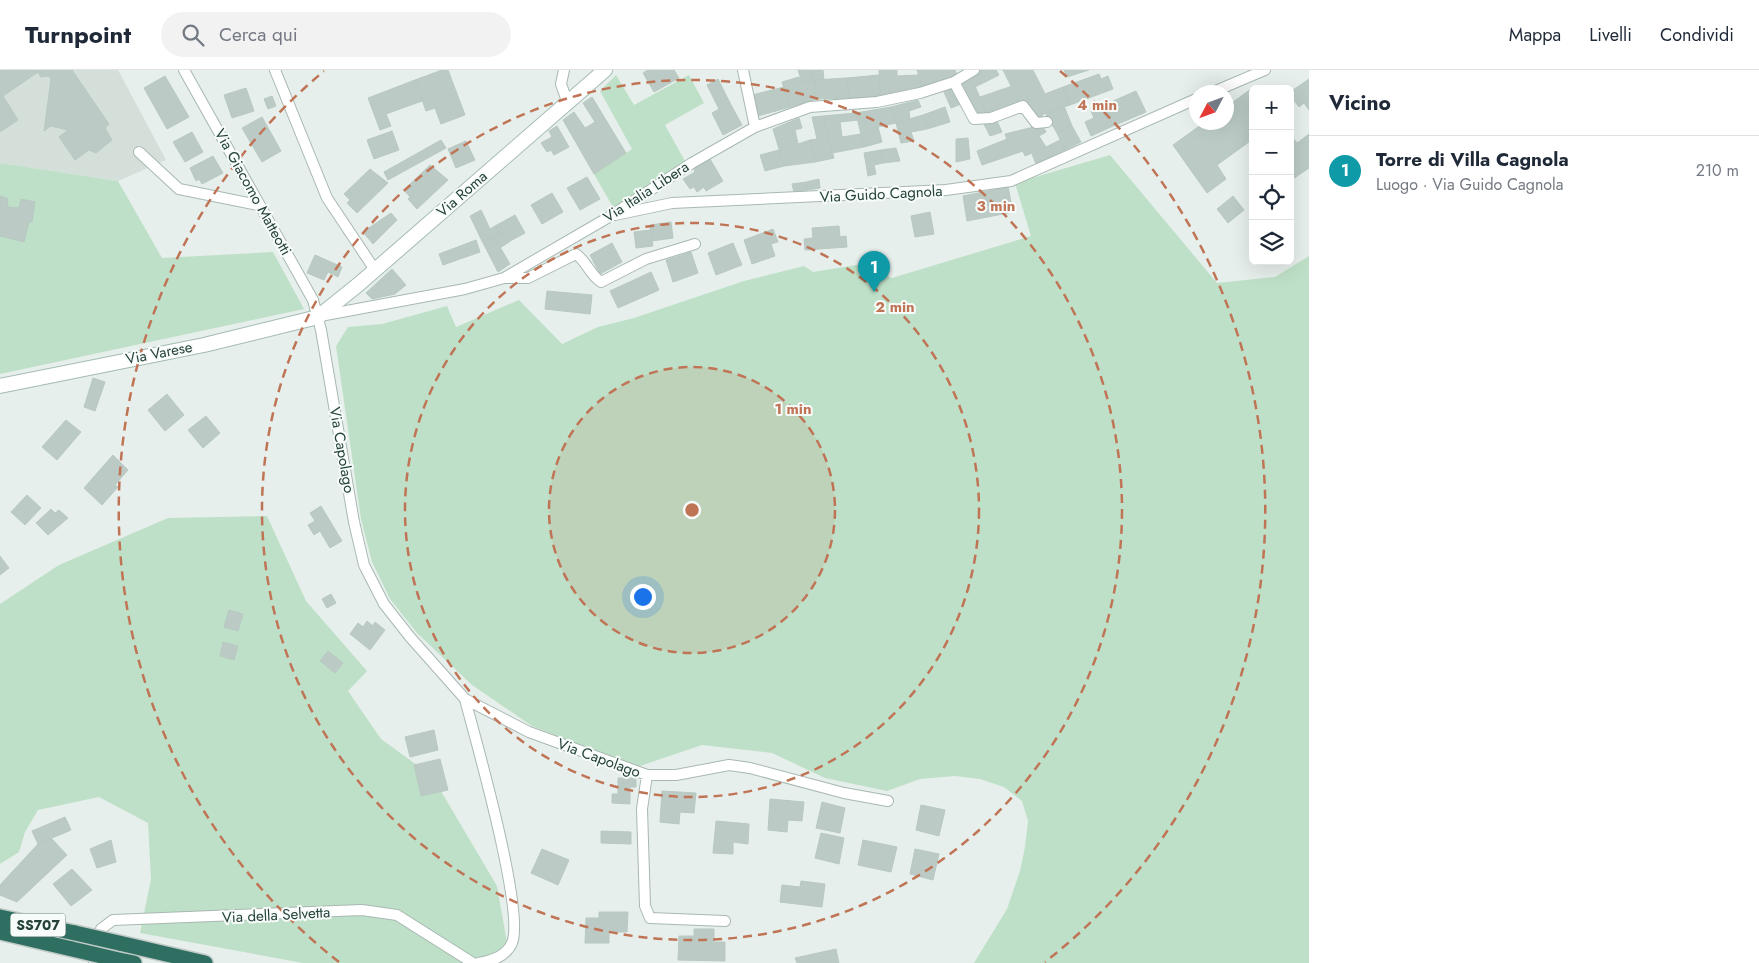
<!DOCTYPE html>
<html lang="it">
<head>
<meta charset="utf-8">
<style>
  body { margin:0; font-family:Jost,sans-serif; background:#f2f2f3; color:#1f2937 }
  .controls { position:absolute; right:15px; top:15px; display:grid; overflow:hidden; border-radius:8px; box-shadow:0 5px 20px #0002 }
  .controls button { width:45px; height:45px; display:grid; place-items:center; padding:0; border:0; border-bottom:1px solid #e0e1e3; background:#fff; color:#1f2937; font:25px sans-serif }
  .compass { position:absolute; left:1189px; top:15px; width:45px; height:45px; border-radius:50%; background:#fff; box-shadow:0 5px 20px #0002; rotate:229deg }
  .you { position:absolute; left:642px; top:526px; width:18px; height:18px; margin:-12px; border:4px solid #fff; border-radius:50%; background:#1a73e8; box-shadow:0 0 0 8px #1a73e833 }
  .badge { display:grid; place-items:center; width:32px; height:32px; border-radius:50%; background:#7f5249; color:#fff; font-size:16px; font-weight:700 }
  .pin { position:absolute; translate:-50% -41px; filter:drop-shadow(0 1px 2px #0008) }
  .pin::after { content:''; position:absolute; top:26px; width:18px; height:15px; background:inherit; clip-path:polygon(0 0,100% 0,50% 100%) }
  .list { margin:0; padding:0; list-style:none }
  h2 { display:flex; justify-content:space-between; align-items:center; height:65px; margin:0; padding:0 20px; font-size:21px }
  h2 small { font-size:16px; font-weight:400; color:#747a83 }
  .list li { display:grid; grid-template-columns:32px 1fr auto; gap:15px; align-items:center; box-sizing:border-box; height:70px; padding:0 20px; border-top:1px solid #e0e1e3 }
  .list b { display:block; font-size:19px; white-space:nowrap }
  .list p { margin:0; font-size:16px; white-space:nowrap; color:#747a83 }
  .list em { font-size:16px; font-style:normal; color:#747a83 }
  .icon { flex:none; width:28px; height:28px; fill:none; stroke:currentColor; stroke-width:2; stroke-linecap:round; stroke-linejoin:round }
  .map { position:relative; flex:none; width:1309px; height:893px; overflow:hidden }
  header { display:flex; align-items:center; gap:30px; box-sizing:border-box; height:70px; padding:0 25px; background:#fff; border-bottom:1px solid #e0e1e3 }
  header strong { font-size:24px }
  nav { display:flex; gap:28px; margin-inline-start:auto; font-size:18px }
  .search { width:350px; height:45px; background:#f2f2f3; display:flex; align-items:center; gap:12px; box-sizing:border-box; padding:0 18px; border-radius:28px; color:#747a83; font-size:19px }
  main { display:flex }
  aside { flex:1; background:#fff }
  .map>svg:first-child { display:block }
</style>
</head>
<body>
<header>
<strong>Turnpoint</strong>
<div class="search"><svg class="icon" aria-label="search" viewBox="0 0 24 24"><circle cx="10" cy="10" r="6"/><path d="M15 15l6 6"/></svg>Cerca qui</div>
<nav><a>Mappa</a><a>Livelli</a><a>Condividi</a></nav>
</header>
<main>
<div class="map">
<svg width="1309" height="893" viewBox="0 0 1309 893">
  <rect width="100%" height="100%" fill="#e6efeb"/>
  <path fill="#d4dfda" d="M0,0H118L166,90L118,111L0,93Z"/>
  <path fill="#bfe0c8" d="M616,5L634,35L689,5L704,33L665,55L685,91L614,139L594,104L632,79L600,21Z
    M1110,85L1217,213L1275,207L1309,186V893H974L1007,839L1020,801L1025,777L1028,751L1022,731L1004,717L980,709L955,706L920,709L887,721L825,708L772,683L702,675L637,697L532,656L472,615L417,563L390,529L372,492L361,449L336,276L348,257L382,254L447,236L456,257L519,230L562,274L598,257L634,248L744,211L804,196L813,202L862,194L892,208L1031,166L1015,113Z
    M0,93L118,111L162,188L273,182L304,239L0,304Z
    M267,446L306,531L367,601L348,621L381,669L432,706L497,816L507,873L499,893H303L140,863L151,809L148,753L99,727L38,740L25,762L19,782L0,794V534L59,495L168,448Z"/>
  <path fill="#bbcac4" stroke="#b8c9c2" d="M0,0H72L109,54L105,58L112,70L96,83L89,80L75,90L59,67L68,60L51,56L44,61L51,9L48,6L41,7L38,2L3,26L18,50L0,62Z
    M442,0H448L465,45L441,54L435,38L426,41L415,10Z
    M648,0H674L679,8L654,22L643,3Z
    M798,0H812L814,10L802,12Z
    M812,0H823L824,10H814Z
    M879,0H897V6L918,5L923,19L880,26Z
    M917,0H955L957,5L923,19Z
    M980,0H996L999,5L963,23L958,13Z
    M1003,0H1033L1036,6L1011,16Z
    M1064,0H1089L1067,7Z
    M1099,4L1101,9L1108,6L1113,19L1070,35L1063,17Z
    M879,5L880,26L850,28L847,8Z
    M165,6L189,47L167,59L144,18Z
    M1036,6L1045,24L1063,17L1070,35L1045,43L1039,49L1027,34L1029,29L1018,14Z
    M799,7L802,12L814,10L817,29L790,37L782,12Z
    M847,8L850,28L817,29L814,10Z
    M718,9L730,33L719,39L707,15Z
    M1309,9V40L1304,33L1299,37L1290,25V22Z
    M415,10L422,31L386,44L391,56L380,60L368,28Z
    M1018,14L1029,29L1027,34L988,47L980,27Z
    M975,16L988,47L975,45L963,23Z
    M784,17L790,37L758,46L752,25Z
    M246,18L254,41L232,48L224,25Z
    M953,19L961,34L951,38L944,22Z
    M1251,19L1253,22V69L1217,95L1226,109L1207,123L1173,75L1205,52H1226V37Z
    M1136,21L1146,42L1113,56L1104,35Z
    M272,26L276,36L268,39L264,29Z
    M592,27L626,83L594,104L563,50L574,42L585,58L595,52L583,33Z
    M918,30L921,37L909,41L910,49L896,53L891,37Z
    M730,33L742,55L723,65L712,43Z
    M1104,35L1113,56L1091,66L1085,52L1094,48L1091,41Z
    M1064,36L1072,56L1057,63L1045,43Z
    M891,37L896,53L878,57L882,72L864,77L856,43Z
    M945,37L950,52L927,59L923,45Z
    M856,43L858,50L840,52L842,67L861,64L864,77L832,83L823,46Z
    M923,45L927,59L911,62L914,71L901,73L896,53Z
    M823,46L834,88L815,92L810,70L817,69L812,47Z
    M262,47L281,81L262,92L242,58Z
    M799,48L802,58L795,60L798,74L810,70L815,92L784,96L773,59Z
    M997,51L1002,62L990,66L984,54Z
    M1042,55L1046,62L1039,66L1046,77L1025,86L1018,70L1008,73L1005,64Z
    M557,56L569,77L554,85L551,80L547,82L541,73L552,67L549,61Z
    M1072,56L1081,72L1065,80L1057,63Z
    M392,61L399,80L374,89L367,70Z
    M192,62L203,82L185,92L173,72Z
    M1290,64L1297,73L1309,64V98L1290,111Z
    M968,68L970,89L956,92V69Z
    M1007,69L1008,73L1018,70L1023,81L982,95L977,81Z
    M441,70L446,78L388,110L384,102Z
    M1060,70L1065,80L1036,94L1032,84Z
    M466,71L475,90L456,98L448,79Z
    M896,78L900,91L883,93L881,80Z
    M779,80L784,96L765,101L760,85Z
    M881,80L883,93L874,95L876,104L868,106L864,83Z
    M213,86L223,103L202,114L199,109L196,111L190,98Z
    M710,89L723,111L706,121L704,117L697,122L694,117L690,119L683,109L695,102L694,99Z
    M430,95L448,110L417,139L408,129L410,127L404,120Z
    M370,99L388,113L357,143L347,133L350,130L344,124Z
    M587,107L600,129L580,140L567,118Z
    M819,109L820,118L807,120L806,112Z
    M806,112L807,120L794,122L792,114Z
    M1008,117L1013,142L967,151L963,126Z
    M552,123L563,142L542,154L531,135Z
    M0,126L7,128L8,137L19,138L21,129L35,132L32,152H29L24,172L0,166Z
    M1233,126L1244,140L1228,153L1217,139Z
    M481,140L490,159L495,156L500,165L482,171L470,146Z
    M930,142L934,164L915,167L911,146Z
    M391,143L397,150L373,174L363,162Z
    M515,145L525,163L512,170L507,161L500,165L495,156Z
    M671,152L673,168L652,171L650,155Z
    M839,156L840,167L846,166L847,177L805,180L804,169L813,168L812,158Z
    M773,159L778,172L771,174L775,186L752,194L744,170Z
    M650,160L653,176L636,178L634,162Z
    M507,161L512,170L500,178L494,167Z
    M494,167L510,194L498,202L482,171Z
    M476,170L480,182L443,195L439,184Z
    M612,173L622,192L600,204L590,185Z
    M733,173L742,195L716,205L708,183Z
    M691,182L698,203L673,212L666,190Z
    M315,185L342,197L338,207L328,202L324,210L307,203Z
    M392,199L406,215L395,224L372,229L366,223Z
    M651,202L659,220L618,238L610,221Z
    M547,221L592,225L590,244L545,239Z
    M93,308L105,312L95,341L84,337Z
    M167,324L184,345L165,361L148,340Z
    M206,346L220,363L203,378L188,360Z
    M66,350L81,362L57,390L42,377Z
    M113,385L128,400L115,415L118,417L102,435L84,418Z
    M27,425L41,438L25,455L11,442Z
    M321,436L342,471L330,478L320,461L314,465L308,455L315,451L310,443Z
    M51,439L55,443L59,440L68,448L48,465L36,453Z
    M0,486L9,498L0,505Z
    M331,524L336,533L327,538L322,529Z
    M229,540L243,544L238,561L224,557Z
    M367,551L373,556L375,552L385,560L370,580L350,564L358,553L363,557Z
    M223,572L238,576L234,590L220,586Z
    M328,581L343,593L335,603L320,591Z
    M434,660L438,680L410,687L405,667Z
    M440,689L448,720L421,726L414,695Z
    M618,708H636V717H630V734L612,733V724H618Z
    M662,721L696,723L694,743L680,742L679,754L660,752Z
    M770,729L804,732L802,751L788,750L787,762L768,760Z
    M822,732L845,738L840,763L816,758Z
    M921,735L945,740L939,766L916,760Z
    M65,747L71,760L38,774L32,761Z
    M716,751L749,754L748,774L733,772V784L713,783Z
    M601,761L631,762V774L601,773Z
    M821,763L844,768L839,794L815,788Z
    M51,768L67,785L17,832L0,825V815L38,774Z
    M111,770L116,792L97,798L90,779Z
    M863,770L897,777L891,802L858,795Z
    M542,779L569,790L558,815L531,803Z
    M915,779L939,784L933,810L910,804Z
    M72,799L92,820L71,836L53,814Z
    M801,811L825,814L822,837L780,832L782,815L800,817Z
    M599,842H628L627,862H609V873H585L586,848H599Z
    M694,859H714V872H725V891L678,890L679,866H694Z
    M836,879L839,893H797L795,888Z"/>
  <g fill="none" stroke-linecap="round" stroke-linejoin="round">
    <defs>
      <path id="street" d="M184,0L313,230L321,260L354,452L364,495L384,534L410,567L465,629L529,662L647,705H676L729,695L750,698L844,723L888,731
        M275,0L327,128L375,200
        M564,0L561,14L567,31
        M743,0L755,57
        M954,12L974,49L991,48L1023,36L1036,53L1047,52
        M1213,22L1265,0
        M139,82L179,119L258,135
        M615,145L672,133L946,120L1011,111L1196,29
        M505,208H528L576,184C587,192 590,205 601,212L646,189L695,174
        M320,246L465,219L504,208L609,147L692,93L755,57L810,37L877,32L920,23L954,12L974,0
        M465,629C476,671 525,842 512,873C506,887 491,891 478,893
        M647,705L642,739L645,836L650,848L725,851
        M94,893L101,859L113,850L362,840L397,845L473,893"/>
      <path id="secondary" d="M0,316L204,275L318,247L359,214L605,0"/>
      <path id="highway" d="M0,847L75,863
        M0,862L72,879
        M119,873L205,893
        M119,890L134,893"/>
    </defs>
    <use href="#street" stroke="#a8b8b2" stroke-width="12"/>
    <use href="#secondary" stroke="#a4bbb3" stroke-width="16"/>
    <use href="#highway" stroke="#c2cac8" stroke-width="18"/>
    <use href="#street" stroke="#fff" stroke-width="10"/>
    <use href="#secondary" stroke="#fff" stroke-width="14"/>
    <use href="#highway" stroke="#2f6f62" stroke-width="15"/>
    <defs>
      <path id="highway-bridge" d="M75,863L119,873
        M72,879L119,890"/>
    </defs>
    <use href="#highway-bridge" stroke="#c2cac8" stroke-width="18" stroke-linecap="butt"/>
    <use href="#highway-bridge" stroke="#2f6f62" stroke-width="15"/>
  </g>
  <circle cx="692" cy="440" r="143" fill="#c07456" fill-opacity=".12"/>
  <g fill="none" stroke="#c07456" stroke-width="2.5" stroke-dasharray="9 6">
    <circle cx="692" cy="440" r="143"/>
    <circle cx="692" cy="440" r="287"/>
    <circle cx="692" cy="440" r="430"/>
    <path d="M339 892A573 573 0 0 1 324 1M1060 1A573 573 0 0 1 1045 892"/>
  </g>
  <g text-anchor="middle" stroke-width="4" stroke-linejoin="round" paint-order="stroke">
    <rect fill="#f7fbf9" stroke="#637a73" stroke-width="1" x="10.5" y="843.5" width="55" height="23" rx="4"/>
    <g font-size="14" font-weight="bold" fill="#24423a">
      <text x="38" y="860">SS707</text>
    </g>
    <g font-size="15" fill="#24423a" stroke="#f7fbf9">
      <text transform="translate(253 122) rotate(61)" y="5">Via Giacomo Matteotti</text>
      <text transform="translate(646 122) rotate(-33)" y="5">Via Italia Libera</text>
      <text transform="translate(462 124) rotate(-41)" y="5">Via Roma</text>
      <text transform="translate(881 124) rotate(-3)" y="5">Via Guido Cagnola</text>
      <text transform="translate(159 283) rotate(-11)" y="5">Via Varese</text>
      <text transform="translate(342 380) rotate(80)" y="5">Via Capolago</text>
      <text transform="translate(599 688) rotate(20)" y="5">Via Capolago</text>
      <text transform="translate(276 845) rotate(-3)" y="5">Via della Selvetta</text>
    </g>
  </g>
  <circle cx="692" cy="440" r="8" fill="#c07456" stroke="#f7fbf9" stroke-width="2.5"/>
  <g font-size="15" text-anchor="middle" font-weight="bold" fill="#c07456" stroke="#f7fbf9" stroke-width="4" stroke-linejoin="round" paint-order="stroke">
    <text x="1097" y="40">4 min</text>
    <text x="996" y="141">3 min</text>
    <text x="895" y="242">2 min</text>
    <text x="793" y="344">1 min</text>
  </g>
</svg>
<div class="controls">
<button>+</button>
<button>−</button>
<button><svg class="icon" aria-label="locate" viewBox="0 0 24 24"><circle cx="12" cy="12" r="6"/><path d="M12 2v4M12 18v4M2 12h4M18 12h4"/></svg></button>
<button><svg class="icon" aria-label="layers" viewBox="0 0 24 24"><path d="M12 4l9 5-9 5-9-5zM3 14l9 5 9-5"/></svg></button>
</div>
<svg class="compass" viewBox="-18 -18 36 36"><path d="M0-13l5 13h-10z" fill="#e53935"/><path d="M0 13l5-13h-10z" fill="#747a83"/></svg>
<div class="you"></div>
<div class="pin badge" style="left:874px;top:222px;background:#0f9aa8">1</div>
</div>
<aside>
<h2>Vicino<small></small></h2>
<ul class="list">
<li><span class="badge" style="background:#0f9aa8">1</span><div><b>Torre di Villa Cagnola</b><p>Luogo · Via Guido Cagnola</p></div><em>210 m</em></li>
</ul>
</aside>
</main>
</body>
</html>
